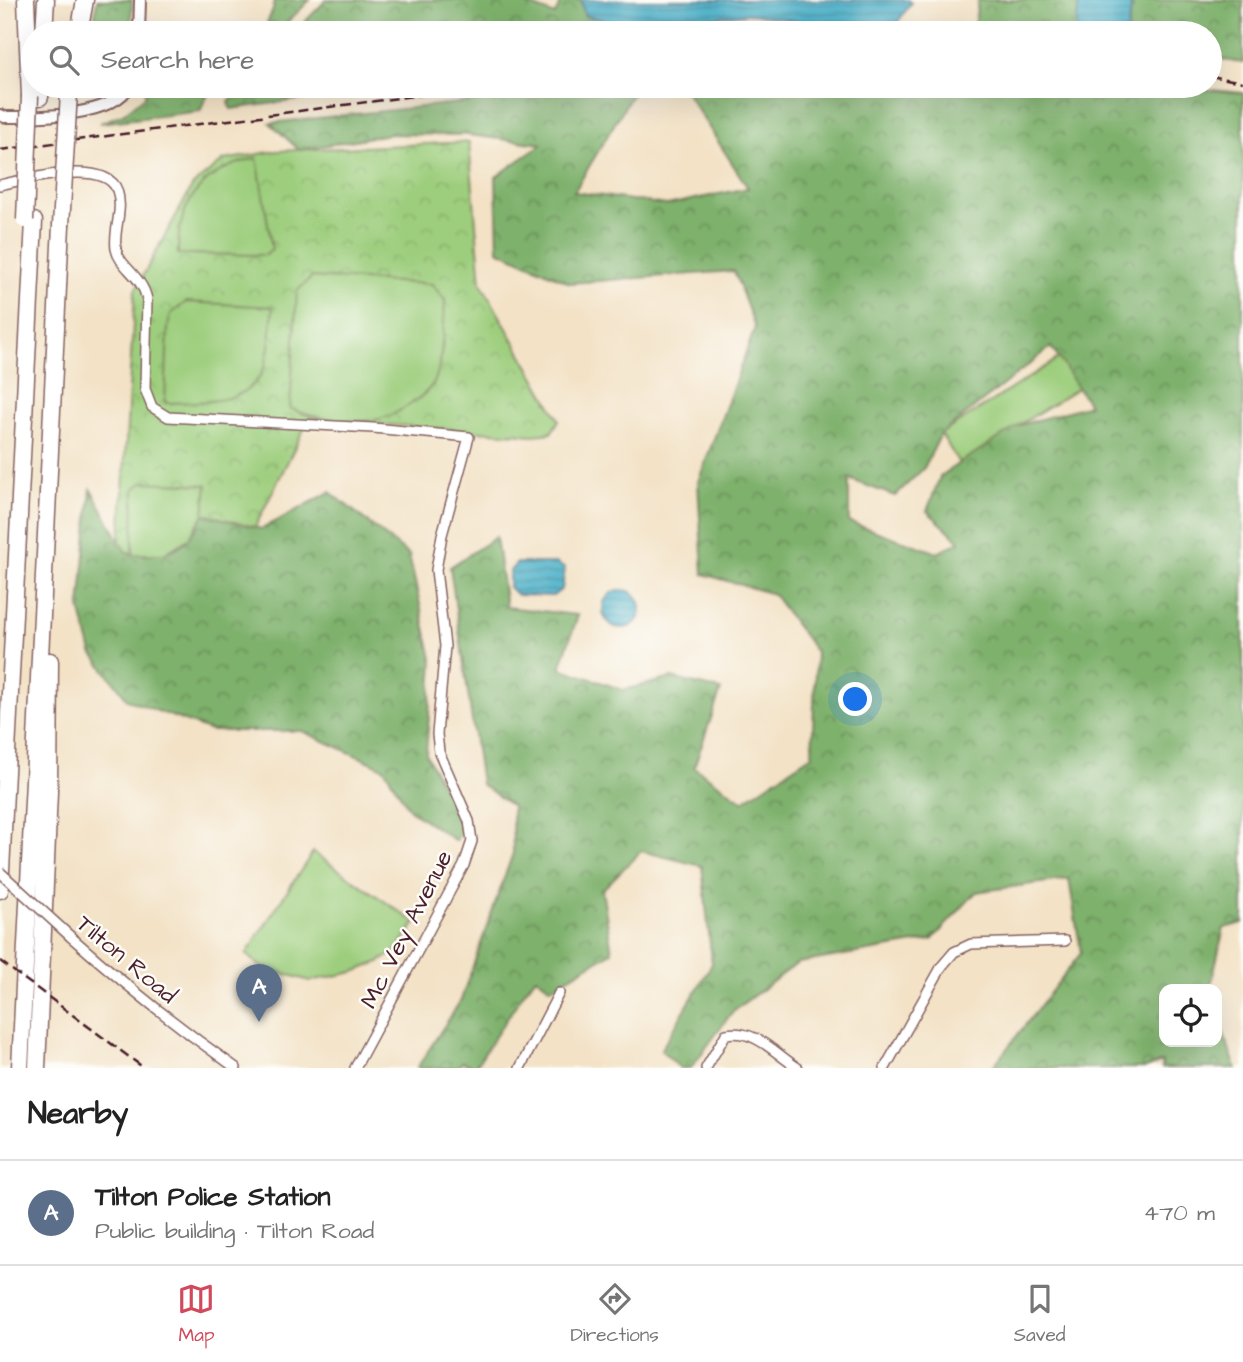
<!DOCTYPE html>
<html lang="en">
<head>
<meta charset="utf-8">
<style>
  body { margin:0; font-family:"Architects Daughter",sans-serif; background:#f6f6f6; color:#222 }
  .controls { position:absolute; right:21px; bottom:21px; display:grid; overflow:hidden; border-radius:14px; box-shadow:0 7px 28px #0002 }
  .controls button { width:63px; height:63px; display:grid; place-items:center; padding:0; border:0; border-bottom:2px solid #e0e0e0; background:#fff; color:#222; font:35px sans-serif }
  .you { position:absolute; left:856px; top:700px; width:24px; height:24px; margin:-18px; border:5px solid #fff; border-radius:50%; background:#1a73e8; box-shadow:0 0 0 10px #1a73e833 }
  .badge { display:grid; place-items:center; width:46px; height:46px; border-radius:50%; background:#d1495b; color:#fff; font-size:23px; font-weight:700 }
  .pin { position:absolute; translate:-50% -58px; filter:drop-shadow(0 2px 4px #0008) }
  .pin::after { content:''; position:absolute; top:37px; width:24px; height:21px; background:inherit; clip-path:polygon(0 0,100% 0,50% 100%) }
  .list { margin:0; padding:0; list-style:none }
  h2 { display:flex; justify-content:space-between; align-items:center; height:91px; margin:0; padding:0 28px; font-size:30px }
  h2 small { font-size:23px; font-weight:400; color:#767676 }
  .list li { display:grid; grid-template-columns:46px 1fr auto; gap:21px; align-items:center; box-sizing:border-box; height:105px; padding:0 28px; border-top:2px solid #e0e0e0 }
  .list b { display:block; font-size:26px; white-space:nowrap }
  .list p { margin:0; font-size:23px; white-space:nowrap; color:#767676 }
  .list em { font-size:23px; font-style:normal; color:#767676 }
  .icon { flex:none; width:38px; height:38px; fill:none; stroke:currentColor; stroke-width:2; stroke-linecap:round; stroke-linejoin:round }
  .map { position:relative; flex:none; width:1243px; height:1068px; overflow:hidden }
  .search { position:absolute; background:#fff; box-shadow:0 7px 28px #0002; left:21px; right:21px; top:21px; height:77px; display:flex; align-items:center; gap:18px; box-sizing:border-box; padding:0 24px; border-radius:38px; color:#767676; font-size:26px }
  .sheet { height:196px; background:#fff }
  nav { display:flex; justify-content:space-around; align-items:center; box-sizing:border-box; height:98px; border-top:2px solid #e0e0e0; background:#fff; font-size:19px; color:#767676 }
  nav a { display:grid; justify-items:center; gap:4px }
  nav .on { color:#d1495b }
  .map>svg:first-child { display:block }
</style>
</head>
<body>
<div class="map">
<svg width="1243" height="1068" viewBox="0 0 1243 1068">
  <defs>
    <pattern id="forest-crowns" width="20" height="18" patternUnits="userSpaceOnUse" patternTransform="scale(1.75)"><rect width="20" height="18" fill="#7eb16c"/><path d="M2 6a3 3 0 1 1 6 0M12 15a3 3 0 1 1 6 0" fill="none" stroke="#698f59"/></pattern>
    <pattern id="park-crowns" width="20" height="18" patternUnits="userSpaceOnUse" patternTransform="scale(1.75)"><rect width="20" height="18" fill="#9dce7d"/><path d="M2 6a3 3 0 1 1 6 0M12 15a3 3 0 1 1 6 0" fill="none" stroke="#89b06c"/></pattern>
    <pattern id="water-rules" width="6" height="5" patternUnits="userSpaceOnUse" patternTransform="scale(1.75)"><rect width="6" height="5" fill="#4ab0c9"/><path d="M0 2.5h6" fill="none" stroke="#408fa3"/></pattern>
  </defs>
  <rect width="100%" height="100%" fill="#fdfcf7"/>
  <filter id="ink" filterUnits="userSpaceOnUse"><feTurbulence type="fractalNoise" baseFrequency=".0143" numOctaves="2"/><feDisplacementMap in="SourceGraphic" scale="14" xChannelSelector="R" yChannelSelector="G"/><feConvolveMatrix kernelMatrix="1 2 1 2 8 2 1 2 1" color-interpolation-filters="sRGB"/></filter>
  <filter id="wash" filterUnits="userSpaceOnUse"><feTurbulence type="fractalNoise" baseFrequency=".00686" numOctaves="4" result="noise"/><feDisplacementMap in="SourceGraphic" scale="28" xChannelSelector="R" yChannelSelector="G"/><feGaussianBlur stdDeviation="1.57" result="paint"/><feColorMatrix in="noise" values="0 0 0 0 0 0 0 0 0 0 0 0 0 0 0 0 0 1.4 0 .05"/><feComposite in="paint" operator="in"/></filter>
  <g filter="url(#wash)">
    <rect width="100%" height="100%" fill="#f3e2c6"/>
    <path fill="url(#forest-crowns)" stroke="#64684c" stroke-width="2" fill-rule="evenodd" d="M97,0H132L131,33H93Z
      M274,0H310L276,33H262L273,10Z
      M326,0H517L555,15L562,0H581L585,16L633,25L640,33H294Z
      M978,0H1079L1076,33L974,30Z
      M1133,0H1243V63L1210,58V33H1127Z
      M146,86H212L200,111L100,123L123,114L145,96Z
      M245,86H402L231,109L229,102Z
      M617,86H637L574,192L667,205L748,188L682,86H1170L1243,93V923L1224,928L1210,989H1164V1042H1217V1015L1236,1068H1162V1062L1146,1068H992L1081,953L1069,879L976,892L932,940L798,963L733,1011L691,1068H680L661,1050L712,964L702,866L641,851L602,890L612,952L551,988L536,977L523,994L475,1067L462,1062L458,1068H417L461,1000L513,853L512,806L481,784L450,567L496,537L506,607L578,615L560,668L623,690L672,678L721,690L694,767L743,801L812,755L816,652L773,594L703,574L698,482L755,328L734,271L570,283L498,250L496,177L542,144L468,135L389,134L299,150L270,123ZM1051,347L1089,405L1017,426L959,463L940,477L927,511L960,541L938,553L849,522V479L895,496L924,468L941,434Z
      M91,489L126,552C146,558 174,555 189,538C195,531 199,521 204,514L262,529L330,492L409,555L433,663L426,754L463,827L456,841L410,810L384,768L302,731H211L128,700L92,653L80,608Z"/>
    <path fill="url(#park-crowns)" stroke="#747654" stroke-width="2" d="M469,142L481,283L559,420L551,433L534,435L309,419L255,527L204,514L188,539L163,554L126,552L120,542L135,290L193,185L224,160L276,151Z"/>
    <path fill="#9dce7d" stroke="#747654" stroke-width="2" d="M257,158L272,249L266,255L178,254C177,199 205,169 257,158Z
      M312,277L432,284L445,300C444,320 443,362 435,380C428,396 391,419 373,420C349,423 311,419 290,408L297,291Z
      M186,302L273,307C271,324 271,344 266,361C255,407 204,401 165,403L168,327L171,314Z
      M1059,358L1078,388L959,463L941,434Z
      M143,482L207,485L204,514L188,539L163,554H133L134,489Z
      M313,852L416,923L394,953L379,962L354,972L310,981L261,967L246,954Z"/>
    <path fill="url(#water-rules)" stroke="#4a687a" stroke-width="2" d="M581,0H909L911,3L895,26L838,27L750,14L633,25L585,16Z
      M1079,0H1130L1131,10L1127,33H1076Z
      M517,563H556L565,569L562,589L553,596L517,595L509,587V572Z
      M603 609a19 19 0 1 1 38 0a19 19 0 1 1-38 0Z"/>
  </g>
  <g filter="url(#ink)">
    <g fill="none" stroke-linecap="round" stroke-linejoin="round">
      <defs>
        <path id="minor" d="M0,185C25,179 106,159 117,190C124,210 113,230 116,249C120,268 141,274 147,299L145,389L152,407L168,417L373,428L469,437L442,535L436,570L445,646L437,734L439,752L469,821L472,841L464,865L355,1068
          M71,937C124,984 178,1027 236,1068
          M520,1068L559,993
          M706,1068L726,1034C756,1029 774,1053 798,1068
          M885,1068L942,966L954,952L971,944L1065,941"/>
        <path id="tertiary" d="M139,33L140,0
          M0,115L5,117C37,117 113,117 129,86"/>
        <path id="motorway" d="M26,0L30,96
          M44,33L46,0
          M79,33L85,0
          M40,97L41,86
          M0,890L34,221
          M20,1068L61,225
          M37,1068L49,792L50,661"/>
      </defs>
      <use href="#minor" stroke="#856361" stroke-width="12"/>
      <use href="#tertiary" stroke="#856361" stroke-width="14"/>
      <use href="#motorway" stroke="#856361" stroke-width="19"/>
      <use href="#minor" stroke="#fff" stroke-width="9"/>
      <use href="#tertiary" stroke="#fff" stroke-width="10"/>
      <use href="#motorway" stroke="#fff" stroke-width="16"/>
      <path stroke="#4a1f2b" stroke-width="2.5" stroke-dasharray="10 5" stroke-linecap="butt" d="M1210,76L1243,82
        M0,150L490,86
        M0,961L144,1068"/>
      <defs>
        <path id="minor-bridge" d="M0,872L71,937"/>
        <path id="motorway-bridge" d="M25,220L30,96
          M61,225L69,93"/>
      </defs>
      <use href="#minor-bridge" stroke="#856361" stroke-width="12" stroke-linecap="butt"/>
      <use href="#motorway-bridge" stroke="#856361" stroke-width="19" stroke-linecap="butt"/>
      <use href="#minor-bridge" stroke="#fff" stroke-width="9"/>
      <use href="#motorway-bridge" stroke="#fff" stroke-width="16"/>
    </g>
  </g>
  <g text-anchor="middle" stroke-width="5" stroke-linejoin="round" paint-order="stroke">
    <g font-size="24" fill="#4a1f2b" stroke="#fdfcf7">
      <text transform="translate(406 929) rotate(-63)" y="8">Mc Vey Avenue</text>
      <text transform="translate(127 959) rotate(40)" y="8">Tilton Road</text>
    </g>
  </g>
</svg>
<div class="controls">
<button><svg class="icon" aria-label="locate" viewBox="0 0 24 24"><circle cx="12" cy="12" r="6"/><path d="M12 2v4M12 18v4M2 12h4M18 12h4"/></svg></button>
</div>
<div class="you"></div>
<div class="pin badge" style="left:259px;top:1022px;background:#5c6f8a">A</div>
<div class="search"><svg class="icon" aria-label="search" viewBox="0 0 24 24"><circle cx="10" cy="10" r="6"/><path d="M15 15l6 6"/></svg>Search here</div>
</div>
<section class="sheet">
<h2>Nearby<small></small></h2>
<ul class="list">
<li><span class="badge" style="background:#5c6f8a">A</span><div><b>Tilton Police Station</b><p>Public building · Tilton Road</p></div><em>470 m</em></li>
</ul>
</section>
<nav>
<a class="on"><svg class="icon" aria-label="map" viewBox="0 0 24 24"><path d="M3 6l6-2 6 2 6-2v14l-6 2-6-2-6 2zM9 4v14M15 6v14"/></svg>Map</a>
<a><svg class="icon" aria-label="directions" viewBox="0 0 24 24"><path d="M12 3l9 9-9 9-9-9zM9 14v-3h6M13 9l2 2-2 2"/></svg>Directions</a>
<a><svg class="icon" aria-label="saved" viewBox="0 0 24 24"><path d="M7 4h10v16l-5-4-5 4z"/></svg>Saved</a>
</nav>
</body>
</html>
